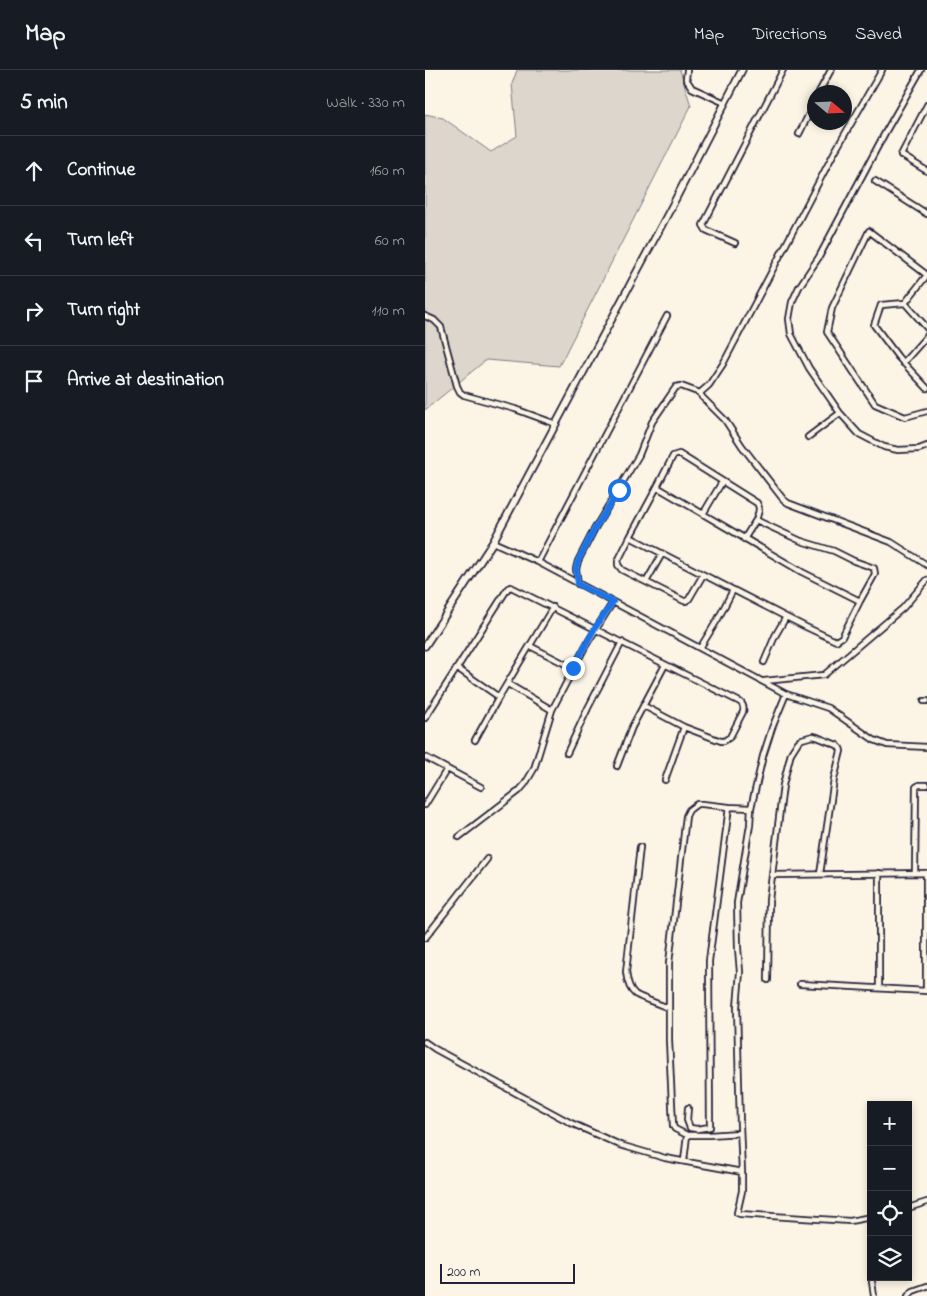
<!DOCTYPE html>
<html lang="en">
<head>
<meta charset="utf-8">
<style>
  body { margin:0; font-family:"Indie Flower",sans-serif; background:#242831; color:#f1f3f6 }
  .controls { position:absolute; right:15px; bottom:15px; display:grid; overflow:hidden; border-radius:0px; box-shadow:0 2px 8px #0003 }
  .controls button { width:45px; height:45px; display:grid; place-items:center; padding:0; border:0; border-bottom:1px solid #363941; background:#171b24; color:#f1f3f6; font:25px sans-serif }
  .compass { position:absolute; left:382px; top:15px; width:45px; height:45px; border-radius:50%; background:#171b24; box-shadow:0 2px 8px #0003; rotate:109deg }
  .scale { position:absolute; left:15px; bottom:12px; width:135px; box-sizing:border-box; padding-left:5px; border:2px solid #22223b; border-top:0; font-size:14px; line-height:18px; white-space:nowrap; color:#22223b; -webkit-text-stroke:4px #fcf5e5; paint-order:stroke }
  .stop { position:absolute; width:15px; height:15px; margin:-11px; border:4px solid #1a73e8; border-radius:50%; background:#fff }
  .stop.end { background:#1a73e8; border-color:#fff; box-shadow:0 1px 5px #0008 }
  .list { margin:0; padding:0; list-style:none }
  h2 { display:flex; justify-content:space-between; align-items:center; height:65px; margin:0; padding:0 20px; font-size:21px }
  h2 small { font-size:16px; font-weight:400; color:#9ea1a6 }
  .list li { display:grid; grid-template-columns:32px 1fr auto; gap:15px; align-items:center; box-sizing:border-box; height:70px; padding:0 20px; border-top:1px solid #363941 }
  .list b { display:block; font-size:19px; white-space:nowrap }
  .list em { font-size:16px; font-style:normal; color:#9ea1a6 }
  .icon { flex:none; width:28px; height:28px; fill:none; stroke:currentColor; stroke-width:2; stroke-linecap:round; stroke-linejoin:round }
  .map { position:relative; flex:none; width:502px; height:1226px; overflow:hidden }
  header { display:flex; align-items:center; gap:30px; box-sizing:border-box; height:70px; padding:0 25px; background:#171b24; border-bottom:1px solid #363941 }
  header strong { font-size:24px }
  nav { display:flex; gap:28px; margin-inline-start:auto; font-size:18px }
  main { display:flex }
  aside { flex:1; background:#171b24 }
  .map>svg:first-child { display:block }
</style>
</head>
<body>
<header>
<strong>Map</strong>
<nav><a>Map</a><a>Directions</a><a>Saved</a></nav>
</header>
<main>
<aside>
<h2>5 min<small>Walk · 330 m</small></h2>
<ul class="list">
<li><svg class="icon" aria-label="ahead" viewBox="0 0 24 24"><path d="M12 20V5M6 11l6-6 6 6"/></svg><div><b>Continue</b></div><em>160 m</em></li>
<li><svg class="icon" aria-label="left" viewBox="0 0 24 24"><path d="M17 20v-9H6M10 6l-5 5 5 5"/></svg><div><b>Turn left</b></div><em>60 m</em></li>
<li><svg class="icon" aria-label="right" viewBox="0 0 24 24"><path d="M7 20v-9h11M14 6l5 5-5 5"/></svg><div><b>Turn right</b></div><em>110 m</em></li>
<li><svg class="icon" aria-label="arrive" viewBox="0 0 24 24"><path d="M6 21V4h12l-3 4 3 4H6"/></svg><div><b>Arrive at destination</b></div></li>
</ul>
</aside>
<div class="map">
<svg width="502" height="1226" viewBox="0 0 502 1226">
  <rect width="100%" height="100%" fill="#fcf5e5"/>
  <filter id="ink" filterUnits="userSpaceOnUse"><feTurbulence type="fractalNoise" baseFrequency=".02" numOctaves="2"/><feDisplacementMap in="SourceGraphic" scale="10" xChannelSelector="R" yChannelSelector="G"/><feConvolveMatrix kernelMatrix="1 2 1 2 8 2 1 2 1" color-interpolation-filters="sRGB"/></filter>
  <g filter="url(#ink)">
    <path fill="#dcd6cc" stroke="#7f7c84" d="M92,0H255L266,36L134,296L61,290L0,340V44L18,48L66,82L92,66L87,14Z"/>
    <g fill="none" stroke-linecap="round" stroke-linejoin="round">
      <defs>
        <path id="minor" d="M262,0L261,9L267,18L300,33
          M496,0L461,61L394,187L374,217L367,232L364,249L366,264L384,298L415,343L434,364L459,377L473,380L494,379L502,376
          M394,22L406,0
          M502,35L476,85L502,101
          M374,64L390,32
          M450,111L502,144
          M310,173L281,160L278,155L358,0
          M502,205L444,161L407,238L402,262L450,334L480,347L502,341
          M502,205L480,233L456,235L449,255L473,287L502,318
          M480,233L502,258
          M0,246L9,250L16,257L32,316L35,322L39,325L90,339L131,354
          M478,293L502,266
          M275,323L277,327L300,350L317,376L358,429L363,433L466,472L502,495
          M383,367L415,343
          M232,417L248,386L254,384L332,433C336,439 333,443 331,450
          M278,444L297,412
          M205,467L232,417L377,502L435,531L417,567L411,571L381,557L361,547
          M319,469L331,450L376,471L409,481L429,491L449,498L450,504L435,531
          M68,472L113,492L361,624L403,638L449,670L462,675L502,677
          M113,492L242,246
          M278,505L264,529L261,531H259L197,500L193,495V491L205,467L361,547L350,566L339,592
          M221,512L237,484
          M153,514L151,499L153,491L170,458L214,385L227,352L251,317L256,316L275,323L284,315L298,294L409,83L457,0
          M105,576L148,598
          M275,578L293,549L308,520
          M32,598L74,627
          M339,611L399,605L478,538L502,510
          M83,614L127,640
          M361,624L347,658L338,686L326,738L325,755L312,833L313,878L315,902L312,937L315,1055L317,1102V1121L312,1143L315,1144L425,1151L446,1147
          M499,631H502
          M0,648L83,518L86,517L315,632C319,635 319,638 318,642L305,667L299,671H296L259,657L219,636
          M50,670L74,627L128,537
          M142,683L163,638L197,572
          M0,687L56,717
          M192,696L207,657L240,595
          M240,710L259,657
          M0,735L22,699
          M34,767L94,721L100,714L109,699L127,640L160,577L188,532
          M215,777L201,902C202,910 204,919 210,924C216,928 236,935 244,938
          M490,803L491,717L494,715H502
          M501,803V921
          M348,805L502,803
          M0,868L62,789
          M343,910L344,830L358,715L366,683L373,672L377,669L388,666L392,667L412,675L415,678L416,681L409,709L395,804
          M375,914L502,921
          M454,918V803
          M0,972L10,979L146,1053L195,1075L240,1088L317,1102
          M263,1038L262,1050L265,1058L272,1059L285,1057L284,891L304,737
          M315,1063L284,1065H262L250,1059L248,1056L244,970V893L261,746L264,740L272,734H277L304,737L326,738
          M259,1091L262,1065
          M483,1138L502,1132
          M447,1212L449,1226
          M483,1226L488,1221L502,1216"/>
        <path id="secondary" d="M0,576L68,472L248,134L317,0"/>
      </defs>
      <use href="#minor" stroke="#22223b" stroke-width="8"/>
      <use href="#secondary" stroke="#22223b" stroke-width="9"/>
      <use href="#minor" stroke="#fcf5e5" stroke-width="4.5"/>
      <use href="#secondary" stroke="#fcf5e5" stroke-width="5.5"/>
    </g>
  </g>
  <g fill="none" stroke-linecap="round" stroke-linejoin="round" filter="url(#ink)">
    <path stroke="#1a73e8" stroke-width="6" d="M148,598L170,558L188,532L153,514L151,499L153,491L170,458L194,420"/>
  </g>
</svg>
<div class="controls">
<button>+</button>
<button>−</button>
<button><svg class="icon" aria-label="locate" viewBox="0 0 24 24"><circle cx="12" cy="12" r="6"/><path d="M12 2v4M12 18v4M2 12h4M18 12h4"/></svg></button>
<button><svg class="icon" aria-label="layers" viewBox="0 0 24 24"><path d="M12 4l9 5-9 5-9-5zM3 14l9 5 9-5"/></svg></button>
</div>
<svg class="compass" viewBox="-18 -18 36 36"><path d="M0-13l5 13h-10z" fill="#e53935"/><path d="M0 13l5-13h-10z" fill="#9ea1a6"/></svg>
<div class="scale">200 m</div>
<div class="stop" style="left:194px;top:420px"></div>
<div class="stop end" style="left:148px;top:598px"></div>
</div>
</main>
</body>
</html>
